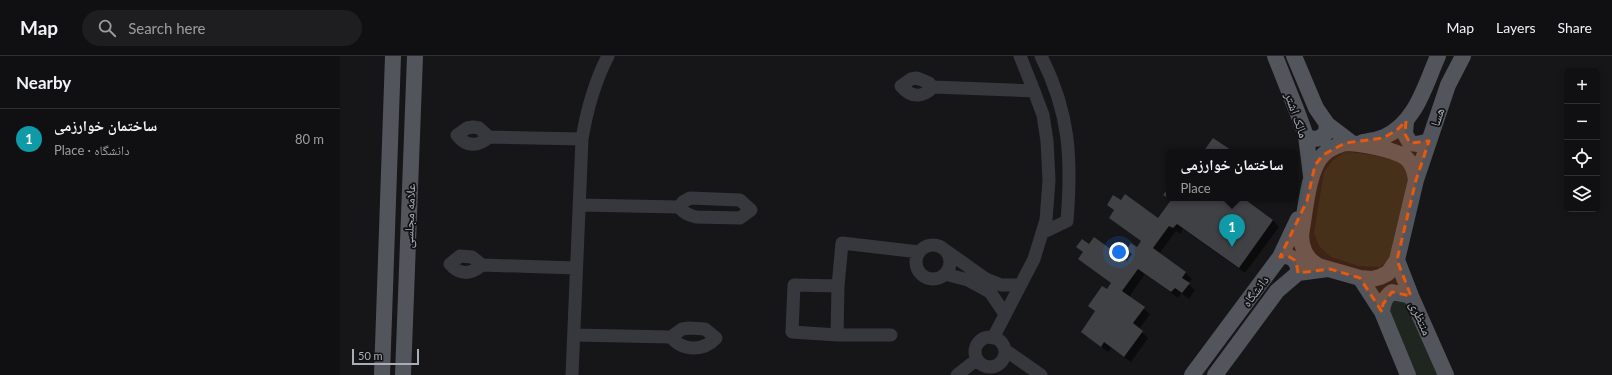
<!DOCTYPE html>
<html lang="en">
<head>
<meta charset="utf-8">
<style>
  body { margin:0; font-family:Lato,"Noto Naskh Arabic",sans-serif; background:#1e1e20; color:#f1f3f6 }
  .controls { position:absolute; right:12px; top:12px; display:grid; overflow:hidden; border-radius:6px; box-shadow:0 2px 6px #0003 }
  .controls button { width:36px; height:36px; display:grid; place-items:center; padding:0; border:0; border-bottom:1px solid #303032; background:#101012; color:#f1f3f6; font:20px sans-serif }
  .scale { position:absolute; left:12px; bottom:10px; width:67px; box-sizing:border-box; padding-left:4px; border:2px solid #a8adb8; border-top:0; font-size:11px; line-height:14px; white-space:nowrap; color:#a8adb8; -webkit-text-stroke:3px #111113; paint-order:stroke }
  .you { position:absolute; left:779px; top:196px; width:14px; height:14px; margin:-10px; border:3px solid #fff; border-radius:50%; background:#1a73e8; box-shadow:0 0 0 6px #1a73e833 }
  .badge { display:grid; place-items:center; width:26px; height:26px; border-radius:50%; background:#0f766e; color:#fff; font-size:13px; font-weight:700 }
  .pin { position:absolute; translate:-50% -33px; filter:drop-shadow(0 1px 2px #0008) }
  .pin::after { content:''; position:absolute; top:21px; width:14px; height:12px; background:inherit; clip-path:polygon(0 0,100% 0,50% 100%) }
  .popup { position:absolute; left:826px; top:93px; width:132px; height:52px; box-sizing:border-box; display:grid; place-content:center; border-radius:6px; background:#101012; filter:drop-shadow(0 1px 3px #0005); font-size:13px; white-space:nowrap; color:#9c9d9f }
  .popup b { font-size:15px; color:#f1f3f6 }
  .popup::after { content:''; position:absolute; left:50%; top:100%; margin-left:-8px; border:8px solid transparent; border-top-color:#101012 }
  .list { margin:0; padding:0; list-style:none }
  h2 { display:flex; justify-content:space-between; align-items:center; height:52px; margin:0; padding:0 16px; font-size:17px }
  h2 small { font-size:13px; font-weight:400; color:#9c9d9f }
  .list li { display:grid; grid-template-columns:26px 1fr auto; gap:12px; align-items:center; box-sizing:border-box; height:60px; padding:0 16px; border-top:1px solid #303032 }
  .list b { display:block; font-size:15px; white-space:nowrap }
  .list p { margin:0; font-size:13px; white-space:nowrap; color:#9c9d9f }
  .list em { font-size:13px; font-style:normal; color:#9c9d9f }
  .icon { flex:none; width:22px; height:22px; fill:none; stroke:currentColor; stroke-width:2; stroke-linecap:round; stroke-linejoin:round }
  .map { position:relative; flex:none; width:1272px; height:319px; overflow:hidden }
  header { display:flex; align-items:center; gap:24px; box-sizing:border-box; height:56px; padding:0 20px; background:#101012; border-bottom:1px solid #303032 }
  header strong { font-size:19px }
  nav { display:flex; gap:22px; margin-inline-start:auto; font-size:14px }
  .search { width:280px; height:36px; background:#1e1e20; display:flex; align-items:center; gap:10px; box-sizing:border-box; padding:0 14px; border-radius:22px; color:#9c9d9f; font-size:15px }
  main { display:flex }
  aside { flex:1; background:#101012 }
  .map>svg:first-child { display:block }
</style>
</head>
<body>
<header>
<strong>Map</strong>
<div class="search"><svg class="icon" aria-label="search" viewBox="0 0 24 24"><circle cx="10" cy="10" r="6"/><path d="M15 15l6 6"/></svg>Search here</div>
<nav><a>Map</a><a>Layers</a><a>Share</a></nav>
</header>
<main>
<aside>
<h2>Nearby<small></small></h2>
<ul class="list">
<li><span class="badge" style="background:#0f9aa8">1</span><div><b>ساختمان خوارزمی</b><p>Place · دانشگاه</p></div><em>80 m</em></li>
</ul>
</aside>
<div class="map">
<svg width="1272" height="319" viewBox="0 0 1272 319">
  <rect width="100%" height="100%" fill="#161618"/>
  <path fill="#1e261f" d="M1005,96C1016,96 1051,101 1059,107C1066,112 1069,117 1072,125L1050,203L1040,211L1019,210L991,201L979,190L974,177L984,116L993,104Z
    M1062,239L1099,319H1071L1046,246Z"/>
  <path fill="#0007" d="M829,132V142H901L933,164L939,171L905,217L843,173L840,178L836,175L819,198L846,217L852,223L848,228L855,234L849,243L841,237L838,242L805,218L789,241L810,258L799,273L808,282L791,306L771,292L768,296L742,276L756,256L749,250L767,235L772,228L739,203L744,197L737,191L749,189L787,206L792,199L787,194L797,193L802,186L770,161L775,155L768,148L818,163L831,145L824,139Z"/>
  <path fill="#404145" d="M873,82L891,94L890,96H863Z
    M829,131V142H903L933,164L899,212L837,168L833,172L829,170L813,192L846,216L842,222L850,227L842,237L835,232L831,236L798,213L782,235L805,251L793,267L803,275L784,301L764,286L761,291L741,276L755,255L748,250L762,230L767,233L771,227L738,203L743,196L736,191L742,183L749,188L754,181L787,205L792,198L786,194L791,187L797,191L801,185L769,162L774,154L767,149L773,139L781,144L785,138L818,162L831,144L823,139Z"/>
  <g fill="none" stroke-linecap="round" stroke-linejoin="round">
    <path stroke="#37383d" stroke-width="13" d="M701,0C730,57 732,103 727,165L702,177
      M577,22L589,27L593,31C583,42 571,42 561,30L571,23Z
      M593,31L694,35
      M133,71L139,72L149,81C138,91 126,91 117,79L127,72Z
      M149,81L242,83
      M350,142L400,144L411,154L400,162L356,161C348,159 344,157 339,151L343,146Z
      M239,149L339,151
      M576 206a17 17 0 1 1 34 0a17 17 0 1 1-34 0Z
      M605,194L646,223L661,229H680
      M120,200L132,201L142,209C131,219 119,219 110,208Z
      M142,209L236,212
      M605,218L628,224L650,236L665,258
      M349,272L365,273L376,282C364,295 343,296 331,281L342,273Z
      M234,279L331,281
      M497,279L498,230
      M551,279H497L452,276L454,229L498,230L502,187L579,196
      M635 296a15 15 0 1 1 30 0a15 15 0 1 1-30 0Z
      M653,282L694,203L706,164L709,124L707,85L703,59L694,35L680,0
      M665,294L701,319
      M232,319L242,83C247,53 254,27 268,0
      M617,319L636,304"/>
    <path stroke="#53555c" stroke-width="16" d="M935,0L958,58L966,80L971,120
      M954,0L976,52L987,68L1012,87
      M1066,65L1065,78L1070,87L1078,88L1089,85
      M966,80C974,85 980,83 986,77L987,68
      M1023,86C1030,85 1038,84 1044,81C1076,67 1085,29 1098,0
      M1005,87C1018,87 1055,93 1066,102C1073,108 1075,115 1076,124L1057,204L1048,217L1040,221L1032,223L1020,222L978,210L970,204L965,197L962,188L961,179C965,158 968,113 983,99C989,92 997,90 1005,87Z
      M1076,124L1108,29L1123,0
      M940,201C952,198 959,206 958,217
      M1057,204L1071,240L1106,319
      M1020,222L1042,256L1068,319
      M1042,256C1043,247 1045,241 1052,236L1071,240
      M42,319L53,0
      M63,319L75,0
      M852,319L940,201L958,163
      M875,319L937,235L958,217L988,213"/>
  </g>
  <path fill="#e8590c" fill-opacity="0.2" stroke="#e8590c" stroke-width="3" stroke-dasharray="8 5" stroke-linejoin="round" d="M1066,65L1065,78L1070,87L1089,85L1076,124L1057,204L1071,240L1052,236L1043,248L1042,256L1020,222L990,213L958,217L956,205L948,200L940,201L967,145L975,109L983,99L1005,87L1043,82L1057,74Z"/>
  <g text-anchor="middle" stroke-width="3.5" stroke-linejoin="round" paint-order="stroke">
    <g font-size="13" fill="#a8adb8" stroke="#111113">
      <text transform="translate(957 59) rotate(71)" y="5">مالک اشتر</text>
      <text transform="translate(1097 61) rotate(-71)" y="5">هسا</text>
      <text transform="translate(69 160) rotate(-88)" y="5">علامه مجلسی</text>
      <text transform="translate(915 235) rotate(-53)" y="5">دانشگاه</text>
      <text transform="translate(1081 262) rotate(66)" y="5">منتظری</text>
    </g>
  </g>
</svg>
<div class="controls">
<button>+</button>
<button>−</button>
<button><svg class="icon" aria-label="locate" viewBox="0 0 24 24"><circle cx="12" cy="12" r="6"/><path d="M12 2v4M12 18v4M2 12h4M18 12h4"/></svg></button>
<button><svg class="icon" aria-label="layers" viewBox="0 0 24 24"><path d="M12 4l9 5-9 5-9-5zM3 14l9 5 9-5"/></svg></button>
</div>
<div class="scale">50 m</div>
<div class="you"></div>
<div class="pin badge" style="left:892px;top:191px;background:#0f9aa8">1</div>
<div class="popup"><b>ساختمان خوارزمی</b>Place</div>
</div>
</main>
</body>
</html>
